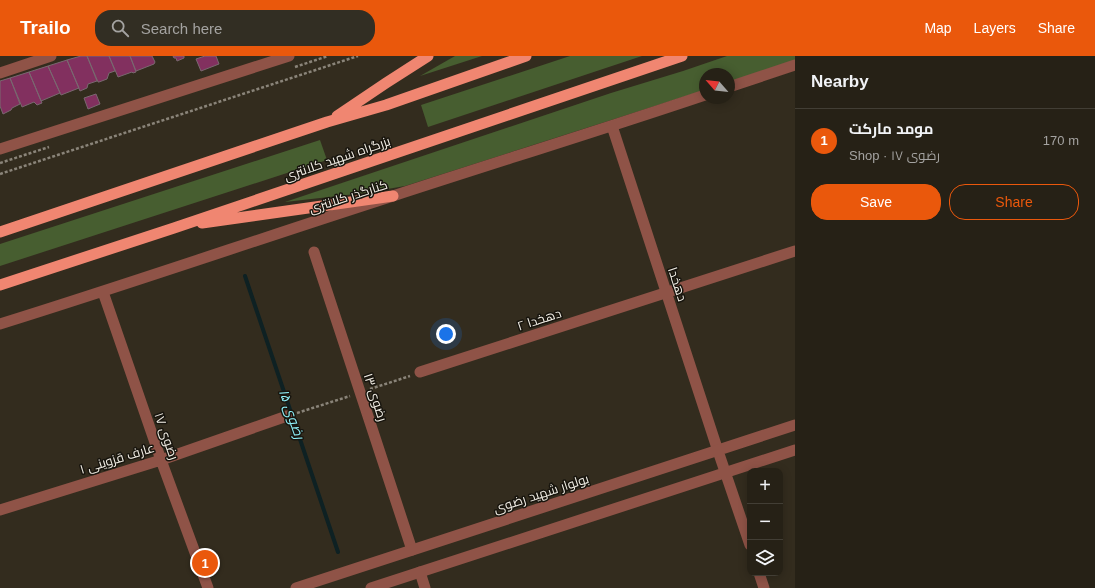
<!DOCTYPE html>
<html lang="en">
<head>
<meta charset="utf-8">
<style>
  body { margin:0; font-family:Arial,Cairo,sans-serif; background:#322e23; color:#f1f3f6 }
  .controls { position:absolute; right:12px; bottom:12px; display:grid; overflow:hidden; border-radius:8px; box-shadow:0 2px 10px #0003 }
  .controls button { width:36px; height:36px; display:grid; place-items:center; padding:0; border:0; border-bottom:1px solid #423e35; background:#262116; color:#f1f3f6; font:20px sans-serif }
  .compass { position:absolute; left:699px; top:12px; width:36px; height:36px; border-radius:50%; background:#262116; box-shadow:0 2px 10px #0003; rotate:298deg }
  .you { position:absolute; left:446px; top:278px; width:14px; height:14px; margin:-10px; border:3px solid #fff; border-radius:50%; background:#1a73e8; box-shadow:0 0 0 6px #1a73e833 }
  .badge { display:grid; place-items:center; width:26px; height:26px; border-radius:50%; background:#ea580c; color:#fff; font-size:13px; font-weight:700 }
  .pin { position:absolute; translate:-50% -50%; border:2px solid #fff; box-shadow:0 1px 4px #0006 }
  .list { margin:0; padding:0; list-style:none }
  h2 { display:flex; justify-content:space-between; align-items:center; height:52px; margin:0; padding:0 16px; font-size:17px }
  h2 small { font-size:13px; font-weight:400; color:#a4a3a1 }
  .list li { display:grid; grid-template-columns:26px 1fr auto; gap:12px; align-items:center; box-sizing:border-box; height:64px; padding:0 16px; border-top:1px solid #423e35 }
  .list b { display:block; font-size:15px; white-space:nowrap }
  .list p { margin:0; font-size:13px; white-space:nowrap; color:#a4a3a1 }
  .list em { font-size:13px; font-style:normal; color:#a4a3a1 }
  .actions { display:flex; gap:8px; padding:12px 16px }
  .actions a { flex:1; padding:9px 0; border:1px solid #ea580c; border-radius:16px; text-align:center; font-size:14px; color:#ea580c }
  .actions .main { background:#ea580c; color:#fff }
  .icon { flex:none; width:22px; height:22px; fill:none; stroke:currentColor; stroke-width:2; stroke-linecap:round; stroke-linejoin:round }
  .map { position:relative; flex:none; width:795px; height:532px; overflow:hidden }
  header { display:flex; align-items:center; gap:24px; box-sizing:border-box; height:56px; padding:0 20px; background:#ea580c; color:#fff }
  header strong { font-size:19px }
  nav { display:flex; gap:22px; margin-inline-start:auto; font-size:14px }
  .search { width:280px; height:36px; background:#322e23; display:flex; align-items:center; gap:10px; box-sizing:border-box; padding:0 14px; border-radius:16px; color:#a4a3a1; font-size:15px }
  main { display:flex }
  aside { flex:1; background:#262116 }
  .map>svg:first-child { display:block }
</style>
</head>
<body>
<header>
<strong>Trailo</strong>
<div class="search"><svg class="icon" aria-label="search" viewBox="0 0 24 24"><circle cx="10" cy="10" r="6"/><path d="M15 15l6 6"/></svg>Search here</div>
<nav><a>Map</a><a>Layers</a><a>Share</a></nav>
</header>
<main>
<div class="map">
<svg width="795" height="532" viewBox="0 0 795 532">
  <rect width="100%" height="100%" fill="#332c1e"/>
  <path fill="#475e30" d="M455,0H482L420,20Z
    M570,0H642L428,71L421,49Z
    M727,0H795V4L729,26V18H705V34L405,130L364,137L285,146L611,37L683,15Z
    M320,84L327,104L0,210V188Z"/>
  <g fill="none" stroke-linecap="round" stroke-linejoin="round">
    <path stroke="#0e2123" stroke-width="4" d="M245,220L338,496"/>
  </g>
  <path fill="#82305f" stroke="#7a6870" d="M81,0H87L97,25L88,28L87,32L80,35L67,4Z
    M87,0H109L115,15L109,17L107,23L99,26H98Z
    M109,0H130L136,16L133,17L132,16L118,21Z
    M130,0H152L155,6L154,8L136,15Z
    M173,0H184V2L177,5L176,2H174Z
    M205,0H216L219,8L201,15L196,3Z
    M67,4L79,32L61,39L48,10Z
    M48,10L60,37L41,45L29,16Z
    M29,16L42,47L37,49L34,46L22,51L10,22Z
    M10,22L20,48L12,52L11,54L3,58L0,50V25Z
    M96,38L100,48L88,53L84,42Z"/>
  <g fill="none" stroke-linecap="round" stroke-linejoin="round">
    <path stroke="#8a8479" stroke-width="2.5" stroke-dasharray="3 2" stroke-linecap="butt" d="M295,11L328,0
      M0,107L49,91
      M0,118L358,0
      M370,333L410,320
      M297,357L350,340"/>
    <path stroke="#8f5347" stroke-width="11" d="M0,17L51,0
      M729,31L795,9
      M612,70L718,395
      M0,93L289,0
      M314,196L412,494
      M103,236L161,404L208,532
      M0,268C132,227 262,182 393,140C497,106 601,74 705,39
      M420,316L795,195
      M0,454L161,404L287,360
      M420,516L425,532"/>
    <path stroke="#8f5347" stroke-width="11" d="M718,395L750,489
      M759,517L764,532
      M296,532L795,369
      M371,532L795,394"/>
    <path stroke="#f08671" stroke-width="11" d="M337,60L386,27L428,0
      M202,167L393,140
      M0,176L327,66L386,49L526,0
      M0,229L174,172L682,0"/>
  </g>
  <g text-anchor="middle" stroke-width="3" stroke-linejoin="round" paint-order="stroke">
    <g font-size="13" fill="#f3efe6" stroke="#18150e">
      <text transform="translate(337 102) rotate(-19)" y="5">بزرگراه شهید کلانتری</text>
      <text transform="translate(348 140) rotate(-18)" y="5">کنارگذر کلانتری</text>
      <text transform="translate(678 228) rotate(72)" y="5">دهخدا</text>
      <text transform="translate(539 263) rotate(-18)" y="5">دهخدا ۲</text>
      <text transform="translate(376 341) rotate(72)" y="5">رضوی ۱۳</text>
      <text transform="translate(167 380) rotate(71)" y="5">رضوی ۱۷</text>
      <text transform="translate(117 402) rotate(-17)" y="5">عارف قزوینی ۱</text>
      <text transform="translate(541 437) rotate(-18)" y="5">بولوار شهید رضوی</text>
    </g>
    <g font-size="14" font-style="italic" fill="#8ff2fa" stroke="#18150e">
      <text transform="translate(292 358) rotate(71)" y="5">رضوی ۱۵</text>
    </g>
  </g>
</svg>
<div class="controls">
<button>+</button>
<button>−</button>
<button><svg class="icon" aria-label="layers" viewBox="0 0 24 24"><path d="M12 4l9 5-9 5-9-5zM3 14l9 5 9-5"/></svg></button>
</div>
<svg class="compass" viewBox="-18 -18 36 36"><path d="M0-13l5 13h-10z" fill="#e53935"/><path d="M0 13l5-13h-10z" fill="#a4a3a1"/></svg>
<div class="you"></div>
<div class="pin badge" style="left:205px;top:507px">1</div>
</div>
<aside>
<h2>Nearby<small></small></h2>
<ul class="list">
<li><span class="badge">1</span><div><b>مومد مارکت</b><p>Shop · رضوی ۱۷</p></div><em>170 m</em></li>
</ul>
<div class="actions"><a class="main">Save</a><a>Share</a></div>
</aside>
</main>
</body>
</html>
